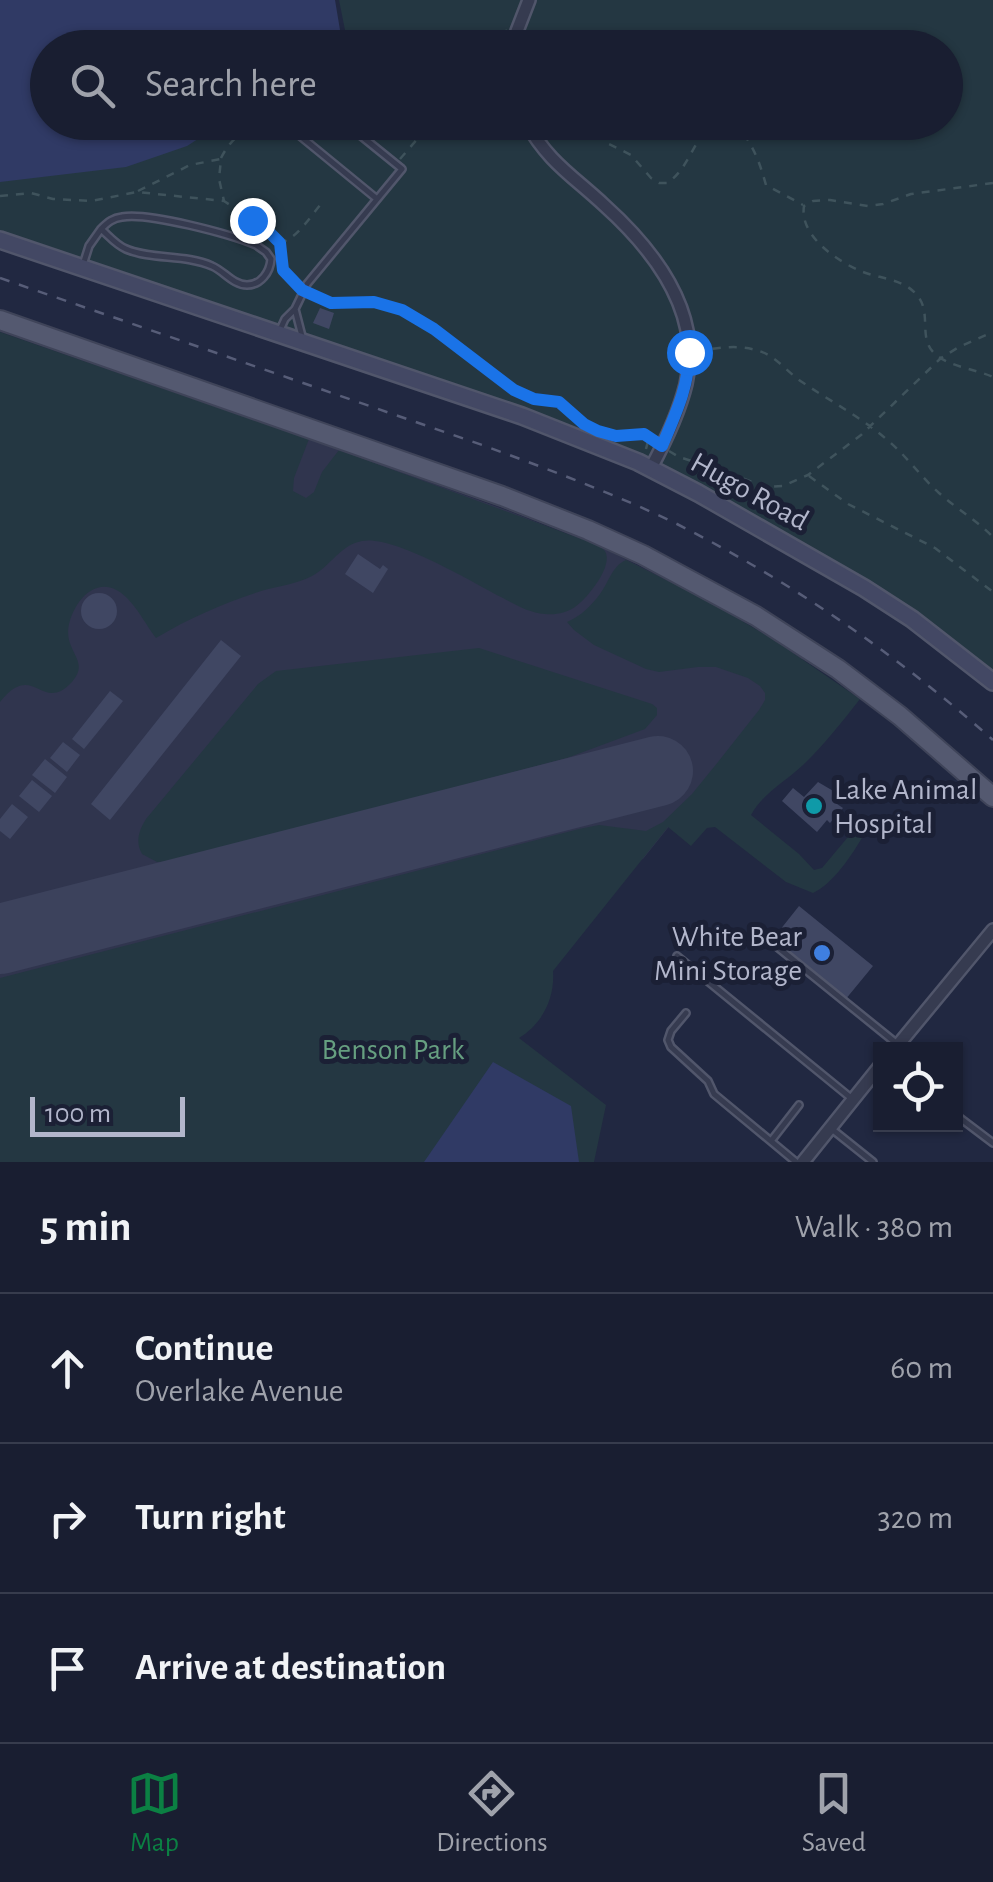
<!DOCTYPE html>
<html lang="en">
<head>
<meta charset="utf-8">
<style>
  body { margin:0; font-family:"Alegreya Sans",sans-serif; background:#262b3d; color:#f1f3f6 }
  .controls { position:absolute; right:30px; bottom:30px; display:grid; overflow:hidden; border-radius:0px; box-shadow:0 2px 8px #0004 }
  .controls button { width:90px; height:90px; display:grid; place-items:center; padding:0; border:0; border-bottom:2px solid #373c4d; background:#191e31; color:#f1f3f6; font:50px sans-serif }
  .scale { position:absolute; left:30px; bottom:25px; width:155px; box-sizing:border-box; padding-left:10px; border:5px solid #b2b6cb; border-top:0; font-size:28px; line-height:35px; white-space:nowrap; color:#b2b6cb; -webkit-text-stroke:8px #1b2035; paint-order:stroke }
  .stop { position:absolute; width:30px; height:30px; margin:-22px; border:8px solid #1a73e8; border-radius:50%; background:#fff }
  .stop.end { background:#1a73e8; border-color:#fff; box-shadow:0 2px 10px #0008 }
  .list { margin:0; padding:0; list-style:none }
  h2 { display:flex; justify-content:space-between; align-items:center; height:130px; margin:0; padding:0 40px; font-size:42px }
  h2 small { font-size:32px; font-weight:400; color:#9fa2ab }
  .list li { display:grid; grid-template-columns:65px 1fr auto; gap:30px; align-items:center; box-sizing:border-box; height:150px; padding:0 40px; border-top:2px solid #373c4d }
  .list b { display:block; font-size:38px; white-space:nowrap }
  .list p { margin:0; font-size:32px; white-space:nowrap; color:#9fa2ab }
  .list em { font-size:32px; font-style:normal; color:#9fa2ab }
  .icon { flex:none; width:55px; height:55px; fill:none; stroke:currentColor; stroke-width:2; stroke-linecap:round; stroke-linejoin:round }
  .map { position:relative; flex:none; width:993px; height:1162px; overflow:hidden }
  .search { position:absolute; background:#191e31; box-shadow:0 2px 8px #0004; left:30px; right:30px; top:30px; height:110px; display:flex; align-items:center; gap:25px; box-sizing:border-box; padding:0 35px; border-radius:55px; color:#9fa2ab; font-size:38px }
  .sheet { height:580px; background:#191e31 }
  nav { display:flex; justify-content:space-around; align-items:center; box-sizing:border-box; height:140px; border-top:2px solid #373c4d; background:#191e31; font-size:28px; color:#9fa2ab }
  nav a { display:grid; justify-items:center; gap:5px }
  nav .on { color:#0b8043 }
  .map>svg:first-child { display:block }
</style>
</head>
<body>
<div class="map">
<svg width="993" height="1162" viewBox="0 0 993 1162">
  <rect width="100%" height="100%" fill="#212841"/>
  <path fill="#30354e" d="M307,438L509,511L611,552L712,603L803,659L643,859L0,1051V669L130,509Z"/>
  <path fill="#243742" d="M339,0H993V682L950,648L638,462L0,240V181L128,166L227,123L946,122V48L324,47L345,30Z
    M0,332L309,439L294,478L293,491L306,498L314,492L322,472L339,450L576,537C584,540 598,543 604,550C616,564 586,600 575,607C566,613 556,615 545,614C530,613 516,605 503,598C472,582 394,535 362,541C340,545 331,566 312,576C297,584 278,586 261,591C224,603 189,618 156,638C141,619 121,571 89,592C76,601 65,624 69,640C73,656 87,665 72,682C41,715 34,659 0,702Z
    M626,560L712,603L774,640L860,699C842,722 824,745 803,765C785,782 763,793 751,815L799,854L814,870L822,868L853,831L858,829L862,831L863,836C852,855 833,884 813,893L786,882L715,827L707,828L691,846L668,827L553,971C555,999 542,1024 519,1038L606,1105L594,1162H0V978L579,829L599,825L646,831L663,822L692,794L718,762L759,710L765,700V693L760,686L748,678L716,667H698L659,672L646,669L594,645L574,630L567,622C581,616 591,606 600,594C609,582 612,566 626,560Z
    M479,648L652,704L657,708V715L645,729L567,758L173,861L157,862L142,854C135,842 139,830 146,819L258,684L276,671Z"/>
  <path fill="#303a65" d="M0,0H335L340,30L315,47L48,48V122L223,123L187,146L126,167L0,182Z
    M493,1062L571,1106L579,1162H424Z"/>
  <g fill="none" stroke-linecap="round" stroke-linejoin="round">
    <path stroke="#3c425c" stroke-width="70" d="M0,939L658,771"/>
  </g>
  <path fill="#404763" d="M320,308L334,313L329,329L313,323Z
    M358,554L380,569L383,565L388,569L373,593L345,574Z
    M81 611a18 18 0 1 1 36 0a18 18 0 1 1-36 0Z
    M221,640L241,656L110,820L91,804Z
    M110,691L123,701L84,749L72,739Z
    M63,742L80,755L67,772L50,758Z
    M45,759L67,777L55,793L32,775Z
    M32,780L52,796L39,812L19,796Z
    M818,782L835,792L833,794L840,800L837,804L843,808L830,823L827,820L817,832L782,801L793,788L804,797Z
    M12,804L28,817L10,839L0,831V819Z
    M799,906L873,966L845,1000L772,940Z"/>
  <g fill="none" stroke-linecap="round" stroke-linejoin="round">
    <defs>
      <path id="lane" d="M283,122L377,199
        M298,135L308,122
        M83,265L89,246L101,229C109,236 116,245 126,249C152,260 185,254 212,266C224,271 233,285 247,285C261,285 270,272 271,259L266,252L256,245C230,234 148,212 122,217C113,218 108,222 101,229
        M295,309L303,340
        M280,330L285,319L295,309L307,284L402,169L344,122
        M765,937L896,1043
        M677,956L851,1098
        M686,1013L671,1031L668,1040L671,1047L708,1081L714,1094L796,1162
        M956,1115L993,1143
        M833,1130L873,1162
        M771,1141L799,1105"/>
      <path id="street" d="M514,48L517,31L529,0
        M526,122C548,162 573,176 604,205C654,250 703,312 686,384C679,413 665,442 651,468
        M894,1050L993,930
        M803,1162L880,1066"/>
      <path id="secondary" d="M0,240L522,416L638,462L698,493L864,588L912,619L993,682"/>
      <path id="primary" d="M0,320L502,496L588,530L643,555L756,616L838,669L900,716L993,797"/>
    </defs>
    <use href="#lane" stroke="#51566b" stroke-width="10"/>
    <use href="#street" stroke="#51566b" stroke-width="16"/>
    <use href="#secondary" stroke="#51566b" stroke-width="20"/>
    <use href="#primary" stroke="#3f4459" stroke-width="22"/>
    <path stroke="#3f535c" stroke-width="2.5" stroke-dasharray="8 8" stroke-linecap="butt" d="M492,48L507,30
      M586,122L609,144L631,155L651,178L659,183H667C689,169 693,140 713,122
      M733,122C752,141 759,160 766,185L803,205
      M221,158C230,140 241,132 259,122
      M400,159L432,122
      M993,183L911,194L883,204L868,206L830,200L813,201L804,206C799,236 838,262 863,272C879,278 900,279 913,291C935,310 916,337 935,354C950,367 975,369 993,377
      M138,191L190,165L221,159L219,179L224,201
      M0,196L31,193L53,199L91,201L137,192L224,201L265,228L279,243L283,270L296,285
      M279,243C297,239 309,218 321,204
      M311,295C339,310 371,297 401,310C431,322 459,346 485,366C495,374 504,384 514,391C530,401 545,396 559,402C571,408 578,423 596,430C613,437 632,431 649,437L646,449
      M697,351C718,348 738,344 759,351C776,356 787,372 802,382C830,401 859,416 885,438C905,454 920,476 939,493C957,509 976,520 993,537
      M669,451L679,457L733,474L764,487L783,486L808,475L861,435L941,358L959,347L993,332
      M809,476L848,504L935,548L993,592"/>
    <use href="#lane" stroke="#363b50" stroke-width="5"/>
    <use href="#street" stroke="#363b50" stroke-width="11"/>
    <use href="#secondary" stroke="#434864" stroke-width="15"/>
    <use href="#primary" stroke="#545970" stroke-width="18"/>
    <path stroke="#575d78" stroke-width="2.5" stroke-dasharray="10 10" stroke-linecap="butt" d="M0,278L485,446C550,470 615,494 677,524C792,582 897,655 993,740"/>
  </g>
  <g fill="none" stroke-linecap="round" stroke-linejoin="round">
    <path stroke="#1a73e8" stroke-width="12" d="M252,220L265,228L280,243L283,270L302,290L331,303L374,302L402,310L434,329L514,390L534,399L559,402L584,424L598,431L616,436L644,434L662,446C675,415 689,387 689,352"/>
  </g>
  <circle fill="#0f9aa8" stroke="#1b2035" stroke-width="4" cx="814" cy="806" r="10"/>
  <circle fill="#3f7fe0" stroke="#1b2035" stroke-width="4" cx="822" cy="953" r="10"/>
  <g text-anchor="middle" stroke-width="10" stroke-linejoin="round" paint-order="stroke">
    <g font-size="30" fill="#b2b6cb" stroke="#1b2035">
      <text transform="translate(750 491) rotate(29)" y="10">Hugo Road</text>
    </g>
    <g font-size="30" fill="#b2b6cb" stroke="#1b2035" text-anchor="start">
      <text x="834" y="799">Lake Animal<tspan x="834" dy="34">Hospital</tspan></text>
      <text x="802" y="946" text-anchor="end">White Bear<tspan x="802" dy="34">Mini Storage</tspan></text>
    </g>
    <g font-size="30" fill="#669f80" stroke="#1b2035">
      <text x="393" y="1059">Benson Park</text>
    </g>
  </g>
</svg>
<div class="controls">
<button><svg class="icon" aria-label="locate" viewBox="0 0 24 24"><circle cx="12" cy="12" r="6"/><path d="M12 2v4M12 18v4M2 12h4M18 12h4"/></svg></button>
</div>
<div class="scale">100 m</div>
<div class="stop" style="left:689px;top:352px"></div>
<div class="stop end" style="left:252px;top:220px"></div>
<div class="search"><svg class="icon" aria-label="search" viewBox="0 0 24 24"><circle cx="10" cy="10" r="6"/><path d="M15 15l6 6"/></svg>Search here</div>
</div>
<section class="sheet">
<h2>5 min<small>Walk · 380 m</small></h2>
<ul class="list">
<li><svg class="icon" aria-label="ahead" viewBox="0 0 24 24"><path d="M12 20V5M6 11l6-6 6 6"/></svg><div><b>Continue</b><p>Overlake Avenue</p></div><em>60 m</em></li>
<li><svg class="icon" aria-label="right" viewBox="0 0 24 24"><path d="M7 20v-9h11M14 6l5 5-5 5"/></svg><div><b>Turn right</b></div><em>320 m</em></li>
<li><svg class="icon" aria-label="arrive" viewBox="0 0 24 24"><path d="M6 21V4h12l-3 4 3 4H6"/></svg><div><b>Arrive at destination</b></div></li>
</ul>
</section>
<nav>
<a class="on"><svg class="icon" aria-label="map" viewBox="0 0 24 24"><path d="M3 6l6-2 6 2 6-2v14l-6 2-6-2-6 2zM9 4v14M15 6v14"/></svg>Map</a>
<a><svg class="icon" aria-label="directions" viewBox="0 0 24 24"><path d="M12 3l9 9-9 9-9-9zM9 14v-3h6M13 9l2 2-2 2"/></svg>Directions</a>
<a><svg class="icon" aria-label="saved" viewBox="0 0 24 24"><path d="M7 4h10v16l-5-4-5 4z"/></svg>Saved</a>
</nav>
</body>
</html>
